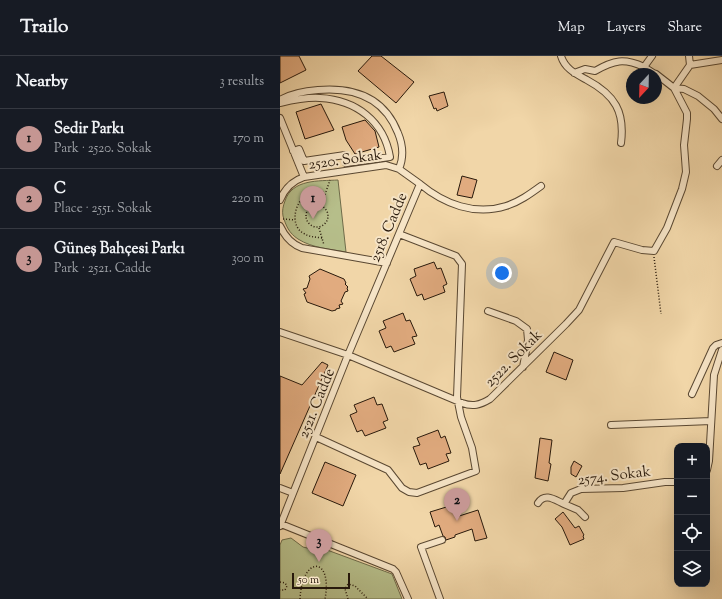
<!DOCTYPE html>
<html lang="en">
<head>
<meta charset="utf-8">
<style>
  body { margin:0; font-family:"Sorts Mill Goudy",serif; background:#20242c; color:#f1f3f6 }
  .controls { position:absolute; right:12px; bottom:12px; display:grid; overflow:hidden; border-radius:8px; box-shadow:0 4px 16px #0002 }
  .controls button { width:36px; height:36px; display:grid; place-items:center; padding:0; border:0; border-bottom:1px solid #363941; background:#171b24; color:#f1f3f6; font:20px sans-serif }
  .compass { position:absolute; left:346px; top:12px; width:36px; height:36px; border-radius:50%; background:#171b24; box-shadow:0 4px 16px #0002; rotate:202deg }
  .scale { position:absolute; left:12px; bottom:10px; width:58px; box-sizing:border-box; padding-left:4px; border:2px solid #28190b; border-top:0; font-size:11px; line-height:14px; white-space:nowrap; color:#28190b; -webkit-text-stroke:3px #f6e4c6; paint-order:stroke }
  .you { position:absolute; left:222px; top:217px; width:14px; height:14px; margin:-10px; border:3px solid #fff; border-radius:50%; background:#1a73e8; box-shadow:0 0 0 6px #1a73e833 }
  .badge { display:grid; place-items:center; width:26px; height:26px; border-radius:50%; background:#c59692; color:#111; font-size:13px; font-weight:700 }
  .pin { position:absolute; translate:-50% -33px; filter:drop-shadow(0 1px 2px #0008) }
  .pin::after { content:''; position:absolute; top:21px; width:14px; height:12px; background:inherit; clip-path:polygon(0 0,100% 0,50% 100%) }
  .list { margin:0; padding:0; list-style:none }
  h2 { display:flex; justify-content:space-between; align-items:center; height:52px; margin:0; padding:0 16px; font-size:17px }
  h2 small { font-size:13px; font-weight:400; color:#9ea1a6 }
  .list li { display:grid; grid-template-columns:26px 1fr auto; gap:12px; align-items:center; box-sizing:border-box; height:60px; padding:0 16px; border-top:1px solid #363941 }
  .list b { display:block; font-size:15px; white-space:nowrap }
  .list p { margin:0; font-size:13px; white-space:nowrap; color:#9ea1a6 }
  .list em { font-size:13px; font-style:normal; color:#9ea1a6 }
  .icon { flex:none; width:22px; height:22px; fill:none; stroke:currentColor; stroke-width:2; stroke-linecap:round; stroke-linejoin:round }
  .map { position:relative; flex:none; width:442px; height:543px; overflow:hidden }
  header { display:flex; align-items:center; gap:24px; box-sizing:border-box; height:56px; padding:0 20px; background:#171b24; border-bottom:1px solid #363941 }
  header strong { font-size:19px }
  nav { display:flex; gap:22px; margin-inline-start:auto; font-size:14px }
  main { display:flex }
  aside { flex:1; background:#171b24 }
  .map>svg:first-child { display:block }
</style>
</head>
<body>
<header>
<strong>Trailo</strong>
<nav><a>Map</a><a>Layers</a><a>Share</a></nav>
</header>
<main>
<aside>
<h2>Nearby<small>3 results</small></h2>
<ul class="list">
<li><span class="badge">1</span><div><b>Sedir Parkı</b><p>Park · 2520. Sokak</p></div><em>170 m</em></li>
<li><span class="badge">2</span><div><b>C</b><p>Place · 2551. Sokak</p></div><em>220 m</em></li>
<li><span class="badge">3</span><div><b>Güneş Bahçesi Parkı</b><p>Park · 2521. Cadde</p></div><em>300 m</em></li>
</ul>
</aside>
<div class="map">
<svg width="442" height="543" viewBox="0 0 442 543">
  <rect width="100%" height="100%" fill="#f1d6a8"/>
  <filter id="stains"><feTurbulence type="fractalNoise" baseFrequency=".005" numOctaves="4"/><feColorMatrix values="0 0 0 0 .2 0 0 0 0 .09 0 0 0 0 .02 0 0 0 .5 -.17"/></filter>
  <radialGradient id="worn" r=".72"><stop offset=".6" stop-color="#630" stop-opacity="0"/><stop offset="1" stop-color="#630" stop-opacity=".3"/></radialGradient>
  <path fill="#b6be8a" stroke="#6f6c4a" d="M58,124L66,196C50,193 32,192 18,183C9,177 6,170 3,160C2,155 3,150 5,145C12,123 39,125 58,124Z
    M11,482L23,491L35,494L39,491L112,518L122,543H0V489L2,484Z"/>
  <path fill="#e1ab7f" stroke="#28190b" d="M0,0H19L26,14L0,27Z
    M92,0H101L134,26L116,47L78,15Z
    M164,36L168,50L157,55L156,52L154,53L149,40Z
    M41,48L54,74L25,83L16,56Z
    M85,64L95,75L99,91L75,98L66,84L62,71Z
    M182,120L197,124L192,142L177,139Z
    M154,206L157,213L161,212L167,228L163,230L165,236L144,244L142,238L137,240L130,223L136,220L134,213Z
    M40,213L64,223L66,227L65,228L68,231L67,232L68,235L65,236L61,245L63,248L59,249L60,252L56,253V254L52,255L27,246L24,238L26,237L23,233L27,232L30,223L29,220Z
    M123,257L126,265L130,264L137,280L132,281L135,288L114,296L111,290L106,292L99,275L106,272L103,265Z
    M274,296L293,304L286,324L266,316Z
    M42,306L48,309L0,418V320L22,329Z
    M94,341L97,349L102,348L108,364L103,366L106,372L85,380L82,374L77,376L70,359L77,356L74,349Z
    M158,374L161,382L165,380L171,397L166,398L169,405L148,413L146,407L140,409L133,391L140,389L137,382Z
    M260,382L272,384L269,407L271,408L268,425L255,422Z
    M294,405L302,410L296,421L291,418V411Z
    M45,406L76,419L63,450L32,437Z
    M173,449L176,461L198,454L207,482L195,485L192,473L175,479V481L166,484L165,481L163,480L159,469L155,471L150,456Z
    M283,456L295,472L299,470L304,479L303,480L304,483L290,489L282,471L275,463Z"/>
  <g fill="none" stroke-linecap="round" stroke-linejoin="round">
    <defs>
      <path id="street" d="M281,0C285,13 296,18 307,24C335,39 345,56 341,87
        M372,0L364,11L375,18
        M410,9L442,4
        M294,17L305,13L315,15C334,4 344,2 364,11
        M376,18L394,32L404,33L418,40L434,53L442,63
        M0,44C12,37 25,35 38,34C74,31 104,41 118,77C123,89 124,101 119,113L140,128L68,299L0,470
        M0,47C13,44 27,41 40,42C76,44 104,65 110,101L66,107L65,99L24,105L19,93L13,95
        M0,62L24,121
        M437,110L442,104
        M140,128C164,148 195,160 226,150C239,146 250,138 261,130
        M0,144C5,132 12,125 24,121L106,109L119,113
        M0,170C5,181 11,188 22,192L107,207
        M208,255L236,265L247,273L248,284L243,311
        M0,276L68,299L182,347C193,351 200,349 210,343L286,268L299,254L334,186L362,194L374,195L387,172L402,133L406,116L404,89L407,63V57L394,32L410,9L409,0
        M412,338L433,292L436,289L442,287
        M331,369L431,365
        M36,381L108,414L122,432L129,436L137,437L196,415L192,392L181,361L177,341L182,208L176,200L119,178
        M427,414L429,405L434,319L442,294
        M0,432L13,437
        M258,447C265,436 275,444 284,448L291,437L301,433L343,432L385,426H397
        M284,448L298,454L305,461
        M1,468L113,513L116,516L128,543
        M160,543L141,491L162,484"/>
    </defs>
    <use href="#street" stroke="#5a4832" stroke-width="8"/>
    <path stroke="#28190b" stroke-width="1.5" stroke-dasharray="1 2" stroke-linecap="butt" d="M26 160a11 11 0 1 1 22 0a11 11 0 1 1-22 0Z
      M41,150L50,124
      M3,163L15,164
      M39,172L44,189
      M42,182C35,181 29,181 23,177C9,169 15,143 29,138C34,136 40,137 45,136
      M374,201L381,258
      M0,526L5,527L7,530L5,534H0
      M20,543C22,499 53,500 45,543
      M68,543L65,533L68,528L75,530L88,543"/>
    <use href="#street" stroke="#f6e4c6" stroke-width="6"/>
  </g>
  <g text-anchor="middle" stroke-width="4" stroke-linejoin="round" paint-order="stroke">
    <g font-size="15" fill="#28190b" stroke="#f6e4c6">
      <text transform="translate(65 103) rotate(-8)" y="5">2520. Sokak</text>
      <text transform="translate(108 171) rotate(-67)" y="5">2518. Cadde</text>
      <text transform="translate(233 302) rotate(-45)" y="5">2522. Sokak</text>
      <text transform="translate(36 347) rotate(-68)" y="5">2521. Cadde</text>
      <text transform="translate(334 419) rotate(-7)" y="5">2574. Sokak</text>
    </g>
  </g>
  <rect width="100%" height="100%" filter="url(#stains)"/>
  <rect width="100%" height="100%" fill="url(#worn)"/>
</svg>
<div class="controls">
<button>+</button>
<button>−</button>
<button><svg class="icon" aria-label="locate" viewBox="0 0 24 24"><circle cx="12" cy="12" r="6"/><path d="M12 2v4M12 18v4M2 12h4M18 12h4"/></svg></button>
<button><svg class="icon" aria-label="layers" viewBox="0 0 24 24"><path d="M12 4l9 5-9 5-9-5zM3 14l9 5 9-5"/></svg></button>
</div>
<svg class="compass" viewBox="-18 -18 36 36"><path d="M0-13l5 13h-10z" fill="#e53935"/><path d="M0 13l5-13h-10z" fill="#9ea1a6"/></svg>
<div class="scale">50 m</div>
<div class="you"></div>
<div class="pin badge" style="left:33px;top:163px">1</div>
<div class="pin badge" style="left:177px;top:465px">2</div>
<div class="pin badge" style="left:39px;top:506px">3</div>
</div>
</main>
</body>
</html>
